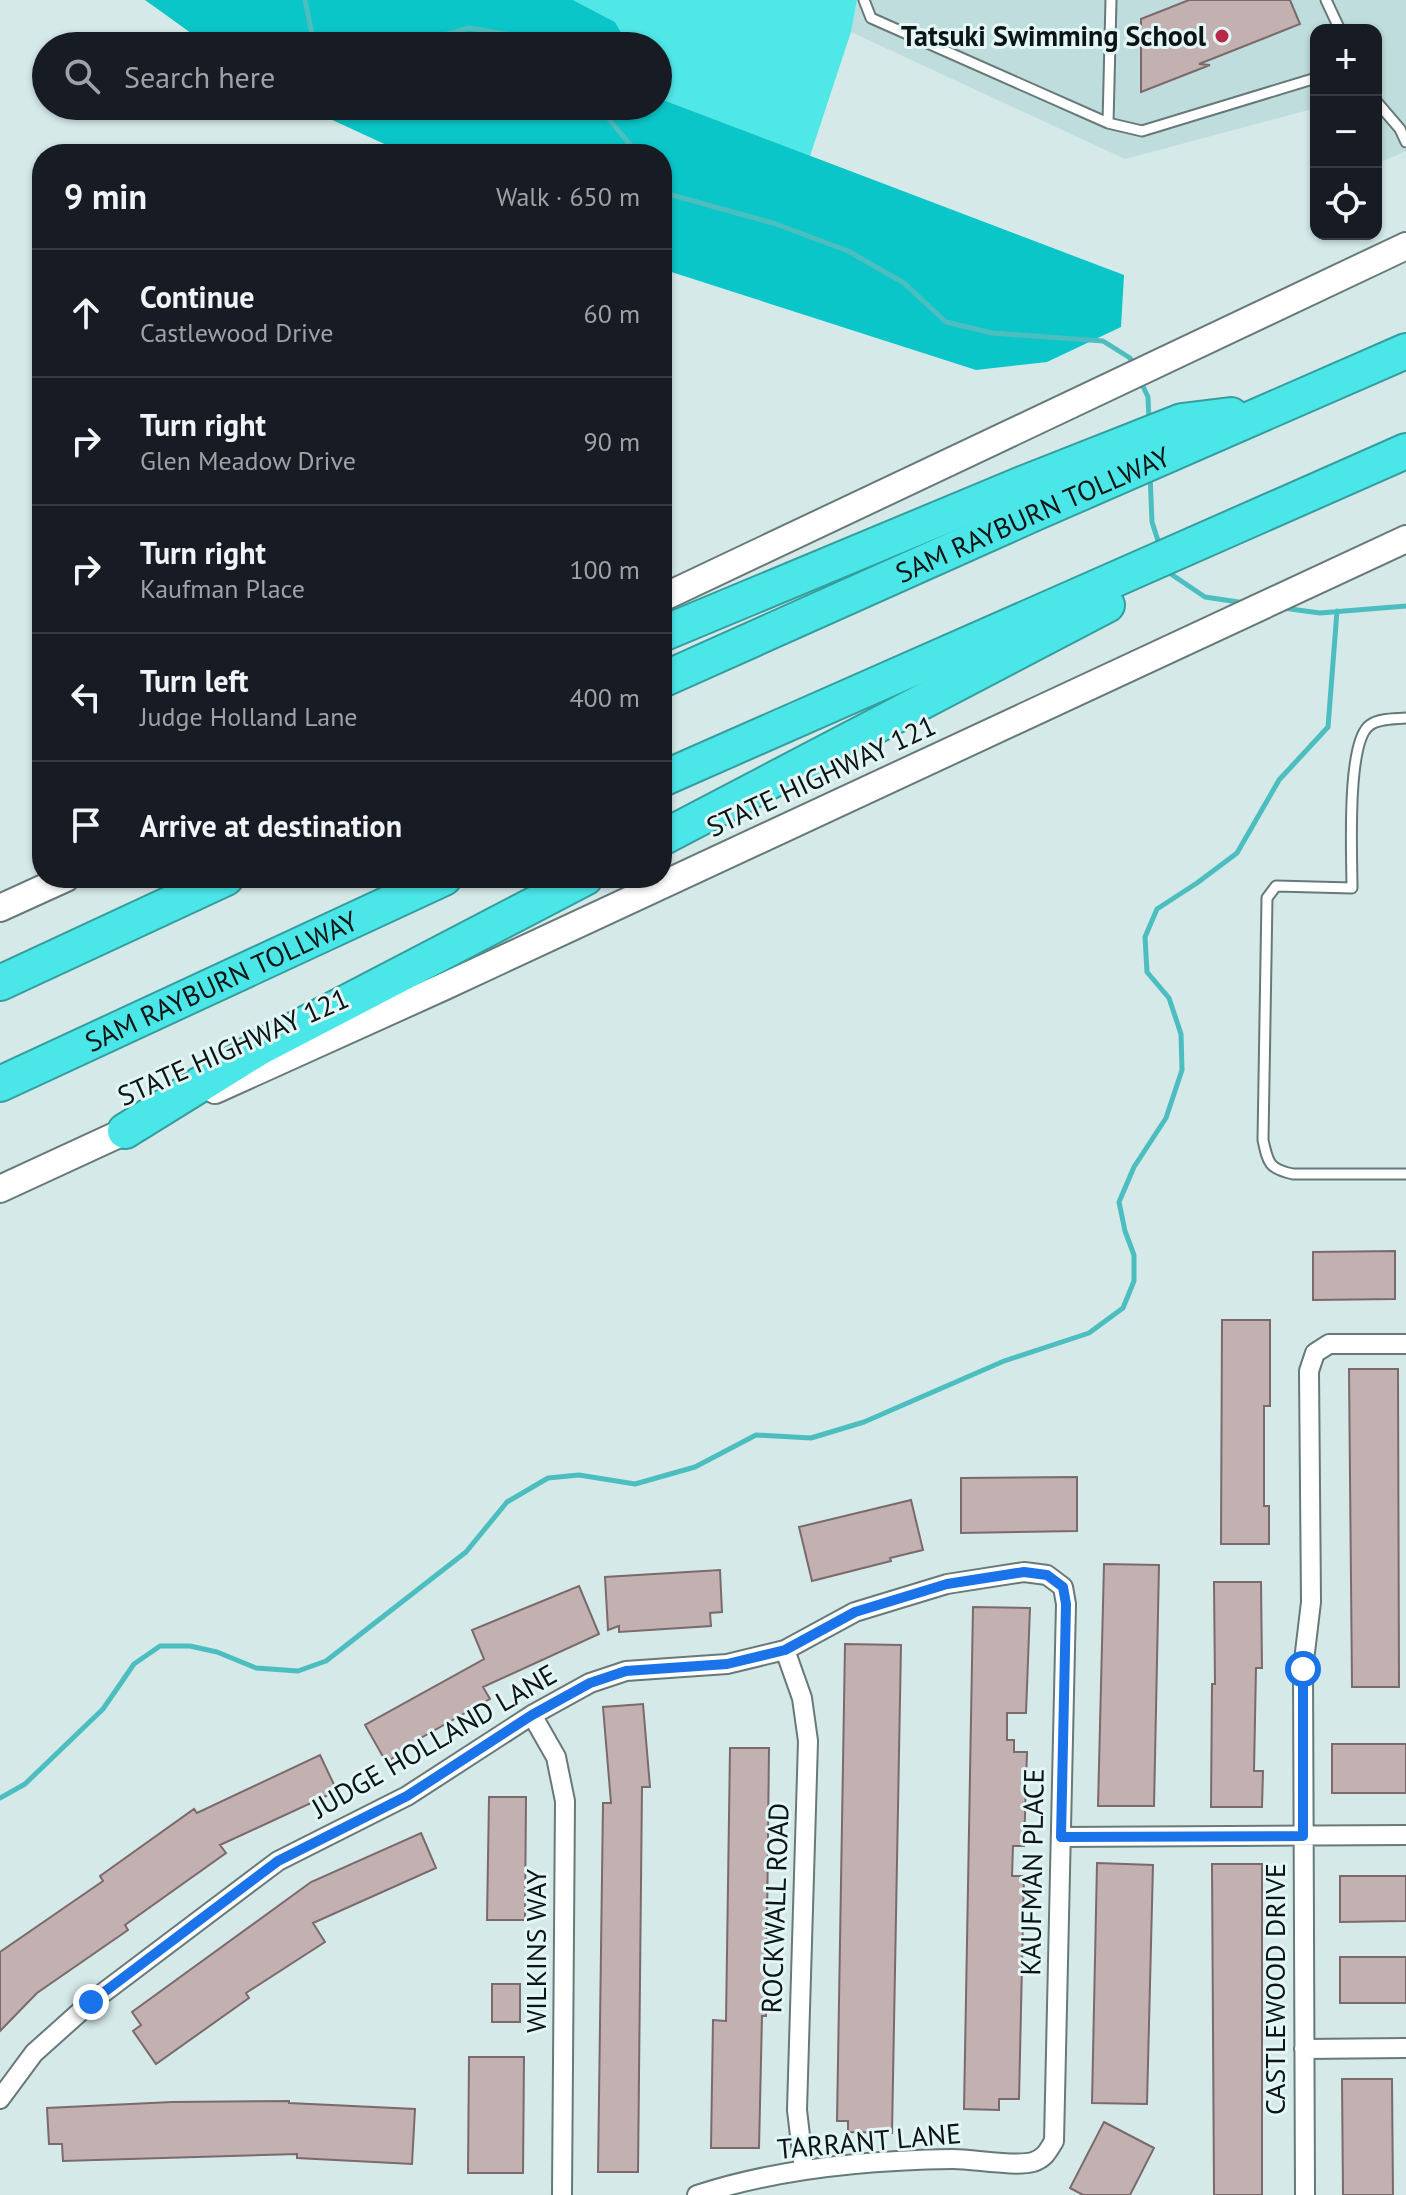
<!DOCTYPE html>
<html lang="en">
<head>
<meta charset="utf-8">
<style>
  body { margin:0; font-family:"PT Sans",sans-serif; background:#242831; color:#f1f3f6 }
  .controls { position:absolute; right:24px; top:24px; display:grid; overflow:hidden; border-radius:16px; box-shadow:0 2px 6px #0004 }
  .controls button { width:72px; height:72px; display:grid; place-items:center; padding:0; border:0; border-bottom:2px solid #363941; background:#171b24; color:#f1f3f6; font:40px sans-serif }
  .stop { position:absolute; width:24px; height:24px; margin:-18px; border:6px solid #1a73e8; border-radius:50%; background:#fff }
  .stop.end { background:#1a73e8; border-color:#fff; box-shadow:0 2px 8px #0008 }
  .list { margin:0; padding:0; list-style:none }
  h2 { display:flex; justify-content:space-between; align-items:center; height:104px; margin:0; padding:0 32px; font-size:34px }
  h2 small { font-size:26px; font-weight:400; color:#9ea1a6 }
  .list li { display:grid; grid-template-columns:52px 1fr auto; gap:24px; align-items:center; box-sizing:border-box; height:128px; padding:0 32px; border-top:2px solid #363941 }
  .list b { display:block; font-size:30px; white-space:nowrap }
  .list p { margin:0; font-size:26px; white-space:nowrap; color:#9ea1a6 }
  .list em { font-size:26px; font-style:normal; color:#9ea1a6 }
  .icon { flex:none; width:44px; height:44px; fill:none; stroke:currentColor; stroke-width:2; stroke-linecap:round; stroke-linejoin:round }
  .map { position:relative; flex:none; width:1406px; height:2195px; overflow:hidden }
  .search { position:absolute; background:#171b24; box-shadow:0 2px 6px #0004; left:32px; top:32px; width:640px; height:88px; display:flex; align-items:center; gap:20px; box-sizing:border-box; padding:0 28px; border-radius:44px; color:#9ea1a6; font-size:30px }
  .panel { position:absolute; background:#171b24; box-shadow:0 2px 6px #0004; left:32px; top:144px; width:640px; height:744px; border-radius:32px }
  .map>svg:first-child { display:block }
</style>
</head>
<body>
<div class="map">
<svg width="1406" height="2195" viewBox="0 0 1406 2195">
  <rect width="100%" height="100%" fill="#d5e9e9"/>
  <path fill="#bfdddc" d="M857,0H1406V151L1381,162L1376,150V30H1316V108L1125,159L851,32Z"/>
  <path fill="#50e7e8" d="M573,0H857L851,32L810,156L658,98V46H629L615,22Z"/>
  <path fill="#0ac6c8" d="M145,0H573L615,22L629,46H209Z
    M658,98L1124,275L1121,327L1047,362L976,370L662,269V154H406L302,106H658Z"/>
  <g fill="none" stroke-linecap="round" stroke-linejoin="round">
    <path stroke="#4dbebf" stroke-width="5" d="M305,0L312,34L339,42H419L469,28L536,39L543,46
      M598,106L638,154
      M662,183L672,195L776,224L848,251L904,283L946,322L992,333L1103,341L1130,358L1134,367
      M1140,380L1148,397L1149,420
      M1150,474L1152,522L1160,547
      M1168,572L1205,597L1245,603
      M1283,608L1320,613L1406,606
      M0,1798L25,1784L103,1709L134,1664L160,1646H190L217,1652L256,1668L298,1671L326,1661L466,1552L507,1502L548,1478L579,1475L635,1484L695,1467L756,1435L811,1438L864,1422L1004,1361L1089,1333L1123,1308L1134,1281V1255L1125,1231L1119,1202L1134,1167L1166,1118L1182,1070L1181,1034L1169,998L1147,972L1145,937L1157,909L1197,883L1237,853L1279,780L1328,727L1337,611"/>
  </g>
  <path fill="#c3b0b1" stroke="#7b6a6b" stroke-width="2" d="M1189,0H1290L1300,24L1199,64L1210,65L1141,92V19Z
    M1395,1251V1299L1313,1300V1252Z
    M1222,1320H1270V1406H1264V1506H1269V1544H1221Z
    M1349,1369H1398L1399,1687H1352Z
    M1077,1477V1531L961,1533V1478Z
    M911,1500L923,1550L890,1558L891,1561L812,1581L799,1527Z
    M1104,1564L1159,1565L1154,1806H1098Z
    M720,1570L722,1612L710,1613L711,1626L619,1632V1626L608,1630L605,1577Z
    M1214,1582H1261L1262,1668H1256L1254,1771H1263L1262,1807H1211L1212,1684H1215Z
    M579,1586L599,1634L483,1687L490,1699L419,1739L421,1742L386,1762L365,1725L484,1659L472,1630Z
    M973,1607L1030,1608L1026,1713H1007V1740H1014V1752H1027L1024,1846H1013L1012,1876H1024L1019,2099H999V2110L964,2109Z
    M845,1644L901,1645L892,2133L848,2132V2121H837Z
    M643,1704L650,1787H642L638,2172H598L603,1803H611L603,1707Z
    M1332,1744H1406V1793H1332Z
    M730,1748H769L766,2016H762L759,2148H711L713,2020L726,2021Z
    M320,1755L337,1791L220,1845L226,1853L125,1925L128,1930L37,1993L0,2031V1952L103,1881L100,1876L194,1809L197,1813Z
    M489,1797H526L525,1920H487Z
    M421,1833L436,1868L313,1923L325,1942L246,1993L249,1998L156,2064L133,2031L141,2025L132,2012L311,1882Z
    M1097,1863L1153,1865L1147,2104L1092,2103Z
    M1212,1864H1262V2195H1214Z
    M1340,1876H1406V1921L1340,1922Z
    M1340,1957H1406V2003H1340Z
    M492,1984H520V2022H492Z
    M469,2057H524L523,2173H468Z
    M1342,2079H1392L1393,2195H1343Z
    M289,2101V2103L415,2109L412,2164L297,2158V2154L63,2161L62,2144H49L47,2108L172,2102Z
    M1104,2122L1154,2148L1130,2195H1083L1070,2188Z"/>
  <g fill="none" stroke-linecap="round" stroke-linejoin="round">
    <defs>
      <path id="lane" d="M864,0L871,18L1108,123L1142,131L1316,78
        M1326,0L1340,30
        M1376,101L1400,129L1406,142
        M1108,123L1111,0
        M1406,718C1395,719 1379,718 1370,725C1346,741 1352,857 1352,888L1276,886L1267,898L1263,1140C1268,1163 1269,1169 1293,1174H1406"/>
      <path id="street" d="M785,1650L802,1698L808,1741L797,2110L804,2170
        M532,1715L556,1757L565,1801L562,2195
        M1061,1837L1406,1835
        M1304,2049L1406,2048
        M0,2099L34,2053L91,2002L278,1861L407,1796L532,1715L590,1683L626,1671L727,1664L785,1650L855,1612L947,1584L1024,1572L1047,1575L1063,1587L1066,1604L1054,2141C1048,2151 1045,2158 1033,2162C1015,2167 974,2159 953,2159C868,2160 779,2168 697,2195
        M1305,2195L1303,1669L1311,1602L1309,1371L1315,1353L1329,1344H1406"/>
      <path id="secondary" d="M662,598L1406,246
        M0,908L66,878
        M215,1090L443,987L1406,539
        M0,1189L143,1123"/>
      <g id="highway">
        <path d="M662,634L1022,484L1182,421L1231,415"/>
        <path id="s1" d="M662,680L1035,513L1406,351"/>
        <path d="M662,779L1406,451"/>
        <path d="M662,838L1107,605"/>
        <path d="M0,983L226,878"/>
        <path id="s2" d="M0,1084L444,878"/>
        <path d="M125,1131L259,1048L585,878"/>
      </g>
    </defs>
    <use href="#lane" stroke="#677979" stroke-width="13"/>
    <use href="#street" stroke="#677979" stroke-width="22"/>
    <use href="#secondary" stroke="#677979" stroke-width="30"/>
    <use href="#highway" stroke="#359d9e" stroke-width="38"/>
    <use href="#lane" stroke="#fff" stroke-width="9"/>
    <use href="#street" stroke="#fff" stroke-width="18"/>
    <use href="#secondary" stroke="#fff" stroke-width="26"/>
    <use href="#highway" stroke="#4be7e8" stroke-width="34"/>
  </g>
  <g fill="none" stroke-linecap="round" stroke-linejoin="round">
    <path stroke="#1a73e8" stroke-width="10" d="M91,2002L278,1861L407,1796L532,1715L590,1683L626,1671L727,1664L785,1650L855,1612L947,1584L1024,1572L1047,1575L1063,1587L1066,1604L1061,1837L1303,1836V1669"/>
  </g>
  <circle fill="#b92848" stroke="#e2f6f6" stroke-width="3" cx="1222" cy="36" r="8"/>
  <g text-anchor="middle" stroke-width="6" stroke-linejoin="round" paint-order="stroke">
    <g font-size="28" font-weight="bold" fill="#0d1414" stroke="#e2f6f6" text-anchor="end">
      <text x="1206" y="46">Tatsuki Swimming School</text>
    </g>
    <g font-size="28" fill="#0d1414" stroke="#e2f6f6">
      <text dy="10" stroke="none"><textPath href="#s1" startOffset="406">SAM RAYBURN TOLLWAY</textPath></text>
      <text transform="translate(821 776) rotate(-25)" y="10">STATE HIGHWAY 121</text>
      <text dy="10" stroke="none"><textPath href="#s2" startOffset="244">SAM RAYBURN TOLLWAY</textPath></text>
      <text transform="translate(233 1047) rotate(-24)" y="10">STATE HIGHWAY 121</text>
      <text transform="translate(434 1741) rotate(-30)" y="10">JUDGE HOLLAND LANE</text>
      <text transform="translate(1032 1872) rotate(-89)" y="10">KAUFMAN PLACE</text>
      <text transform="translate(775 1908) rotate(-88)" y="10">ROCKWALL ROAD</text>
      <text transform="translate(536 1951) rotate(-90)" y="10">WILKINS WAY</text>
      <text transform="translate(1275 1989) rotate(-90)" y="10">CASTLEWOOD DRIVE</text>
      <text transform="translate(869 2141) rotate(-5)" y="10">TARRANT LANE</text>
    </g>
  </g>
</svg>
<div class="controls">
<button>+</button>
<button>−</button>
<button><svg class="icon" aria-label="locate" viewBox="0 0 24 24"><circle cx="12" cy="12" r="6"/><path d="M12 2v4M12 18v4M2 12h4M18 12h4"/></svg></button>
</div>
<div class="stop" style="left:1303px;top:1669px"></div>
<div class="stop end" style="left:91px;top:2002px"></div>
<div class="search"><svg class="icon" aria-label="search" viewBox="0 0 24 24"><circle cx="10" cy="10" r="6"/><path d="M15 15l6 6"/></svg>Search here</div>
<section class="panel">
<h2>9 min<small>Walk · 650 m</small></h2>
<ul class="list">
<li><svg class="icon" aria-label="ahead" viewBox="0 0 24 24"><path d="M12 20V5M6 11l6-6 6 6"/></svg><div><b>Continue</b><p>Castlewood Drive</p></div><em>60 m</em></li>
<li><svg class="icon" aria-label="right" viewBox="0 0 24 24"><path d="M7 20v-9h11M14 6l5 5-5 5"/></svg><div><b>Turn right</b><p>Glen Meadow Drive</p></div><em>90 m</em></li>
<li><svg class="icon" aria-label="right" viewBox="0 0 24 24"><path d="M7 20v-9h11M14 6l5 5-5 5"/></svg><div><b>Turn right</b><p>Kaufman Place</p></div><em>100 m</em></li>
<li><svg class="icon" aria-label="left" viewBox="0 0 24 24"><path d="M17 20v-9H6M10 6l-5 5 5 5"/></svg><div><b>Turn left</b><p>Judge Holland Lane</p></div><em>400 m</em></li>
<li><svg class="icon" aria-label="arrive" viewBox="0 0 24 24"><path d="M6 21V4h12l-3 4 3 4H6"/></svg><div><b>Arrive at destination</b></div></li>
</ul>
</section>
</div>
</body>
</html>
